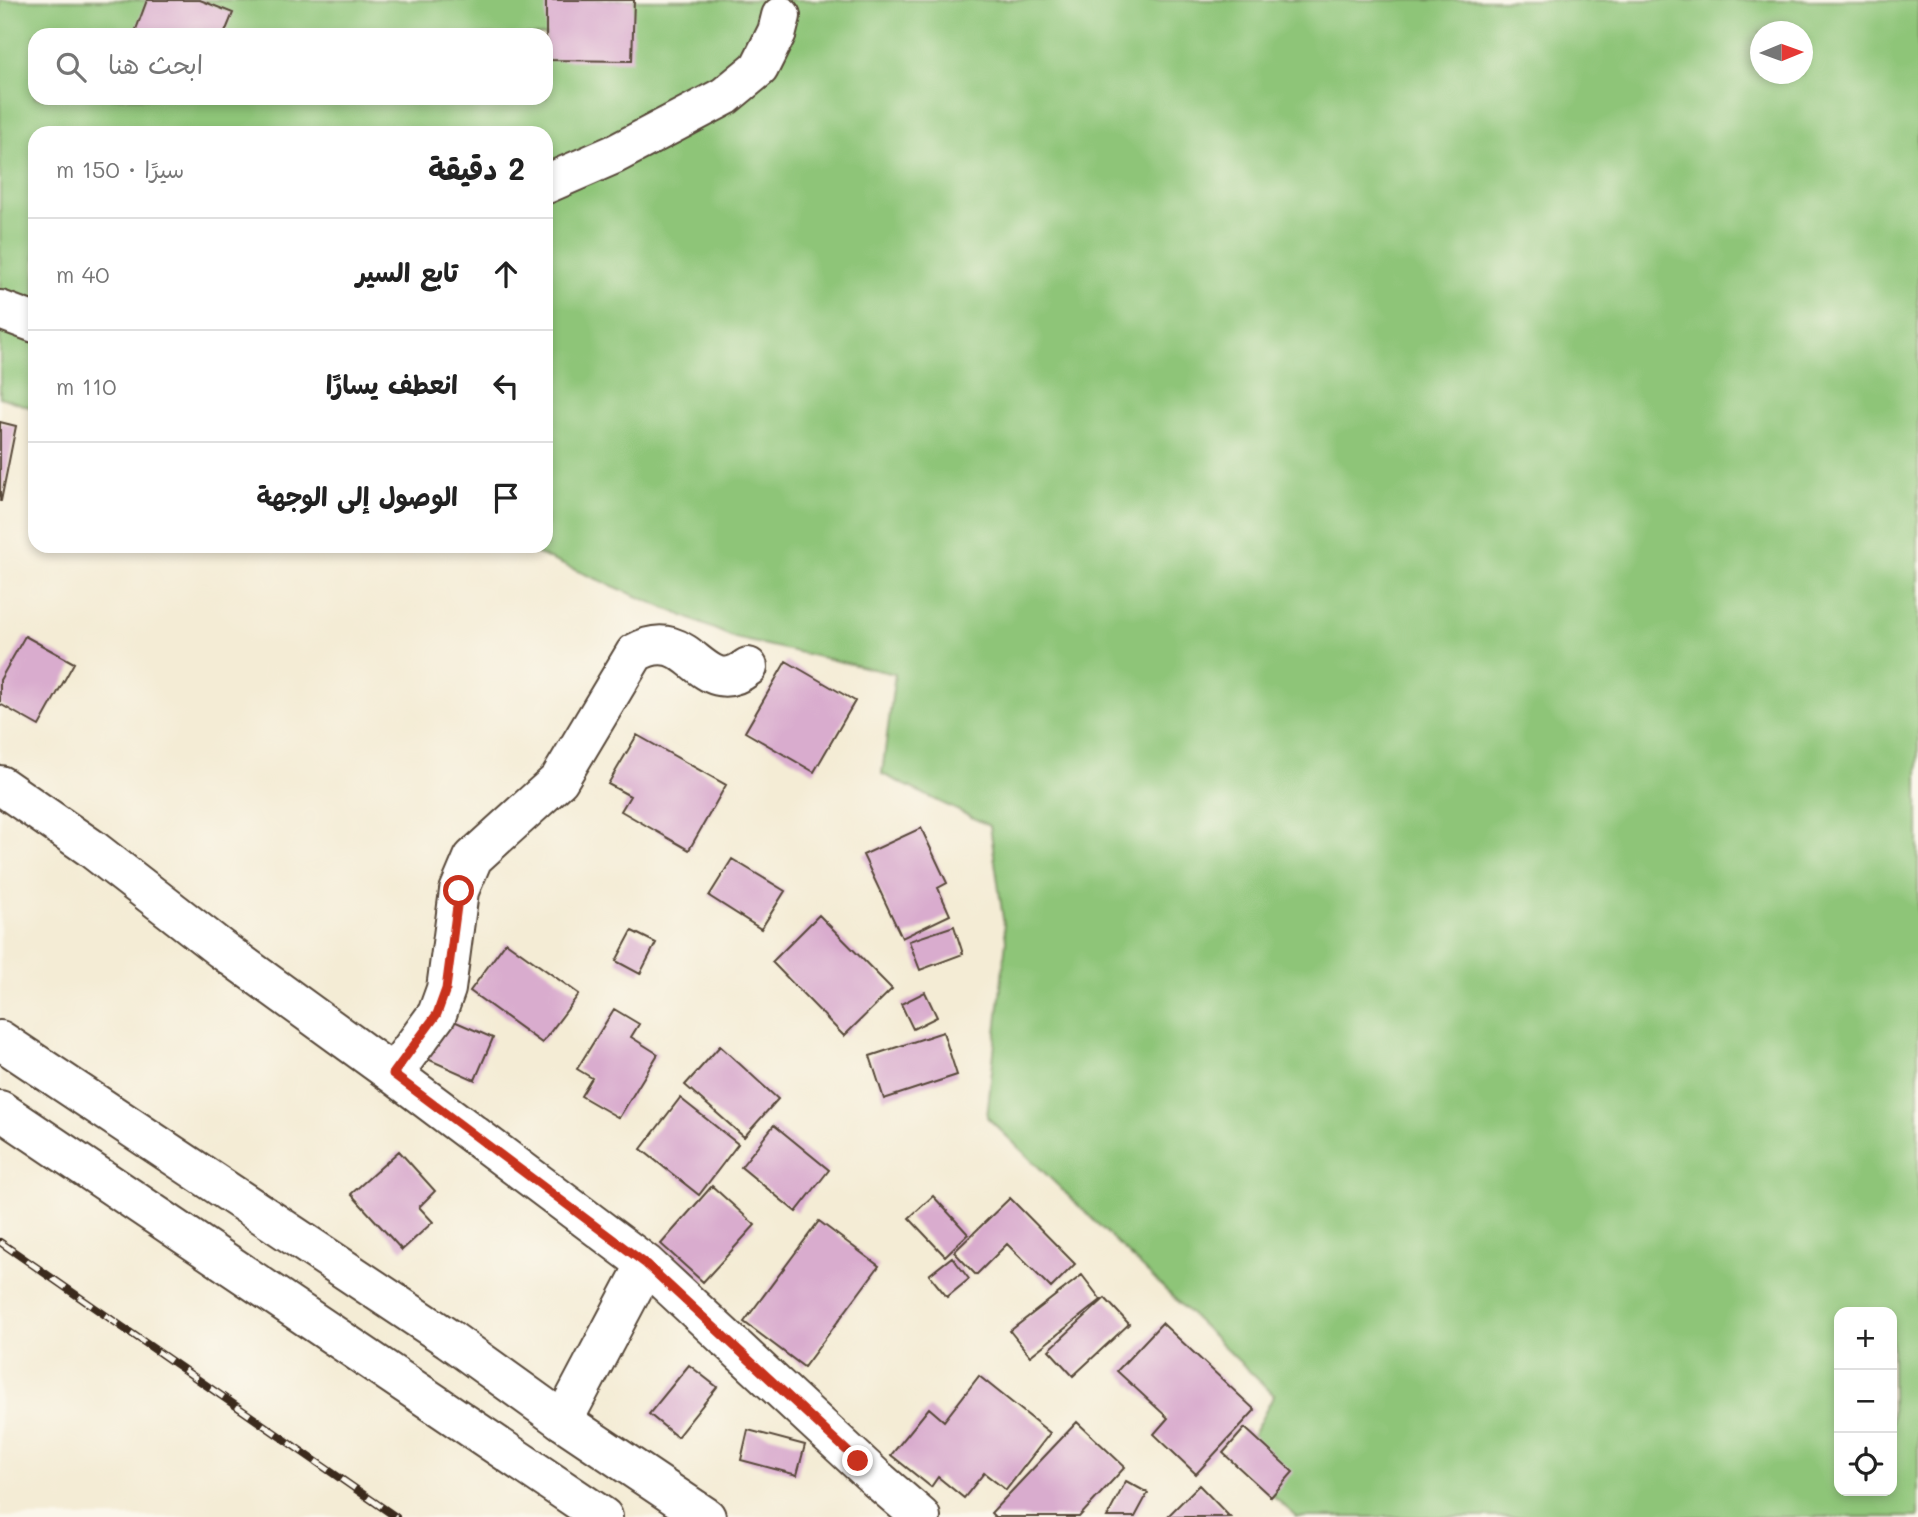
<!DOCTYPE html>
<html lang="ar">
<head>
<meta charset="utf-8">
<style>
  body { margin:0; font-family:Mali,"Playpen Sans Arabic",sans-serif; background:#f6f6f6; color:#222; direction:rtl }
  .controls { position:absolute; right:21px; bottom:21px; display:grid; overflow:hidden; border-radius:14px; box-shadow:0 4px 10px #0003 }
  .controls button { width:63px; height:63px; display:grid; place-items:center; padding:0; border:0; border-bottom:2px solid #e0e0e0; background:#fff; color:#222; font:35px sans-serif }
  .compass { position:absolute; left:1750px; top:21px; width:63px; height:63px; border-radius:50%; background:#fff; box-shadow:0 4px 10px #0003; rotate:89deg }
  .stop { position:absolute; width:21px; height:21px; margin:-16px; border:5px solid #c8321e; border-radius:50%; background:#fff }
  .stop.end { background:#c8321e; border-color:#fff; box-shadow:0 2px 7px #0008 }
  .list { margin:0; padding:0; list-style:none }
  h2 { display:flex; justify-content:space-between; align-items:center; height:91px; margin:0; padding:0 28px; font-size:30px }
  h2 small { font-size:23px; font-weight:400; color:#767676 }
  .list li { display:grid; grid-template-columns:46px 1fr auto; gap:21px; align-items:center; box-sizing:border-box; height:112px; padding:0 28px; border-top:2px solid #e0e0e0 }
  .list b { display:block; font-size:26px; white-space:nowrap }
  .list em { font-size:23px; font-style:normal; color:#767676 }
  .icon { flex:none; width:38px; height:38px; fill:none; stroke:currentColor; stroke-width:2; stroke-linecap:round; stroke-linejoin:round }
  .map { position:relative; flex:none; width:1918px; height:1517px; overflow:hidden; direction:ltr }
  .search { position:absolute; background:#fff; box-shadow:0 4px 10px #0003; left:28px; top:28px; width:525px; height:77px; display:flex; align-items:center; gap:18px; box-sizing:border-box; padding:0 24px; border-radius:21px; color:#767676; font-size:26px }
  .panel { position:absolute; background:#fff; box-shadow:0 4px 10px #0003; left:28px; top:126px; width:525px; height:427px; border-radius:21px; direction:rtl }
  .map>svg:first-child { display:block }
</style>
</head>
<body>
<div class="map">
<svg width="1918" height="1517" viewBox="0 0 1918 1517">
  <rect width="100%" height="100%" fill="#fbf7ec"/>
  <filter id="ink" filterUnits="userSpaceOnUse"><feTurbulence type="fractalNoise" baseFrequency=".0143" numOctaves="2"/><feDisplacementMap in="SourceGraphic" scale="14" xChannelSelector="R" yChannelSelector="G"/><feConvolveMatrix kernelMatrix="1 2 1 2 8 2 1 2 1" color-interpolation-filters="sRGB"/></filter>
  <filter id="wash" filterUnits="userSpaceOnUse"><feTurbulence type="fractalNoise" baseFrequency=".00686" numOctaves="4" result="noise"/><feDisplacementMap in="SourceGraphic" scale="28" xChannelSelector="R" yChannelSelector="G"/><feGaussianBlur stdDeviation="1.57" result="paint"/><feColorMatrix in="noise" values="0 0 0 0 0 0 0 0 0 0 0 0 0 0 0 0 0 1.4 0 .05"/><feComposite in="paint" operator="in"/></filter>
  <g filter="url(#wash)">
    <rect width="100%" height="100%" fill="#f4ecd5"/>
    <path fill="#8ec578" stroke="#64784b" stroke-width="2" fill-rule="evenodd" d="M0,0H1918V1517H1297L1237,1465L1274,1395L987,1117L1006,940L990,826L882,774L895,674L735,638L519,546H546V133H35V409L0,397ZM1760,32H1802V74H1760ZM35,35H546V98H35ZM1839,1312H1892V1491H1839Z"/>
    <g id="blocks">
      <path fill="#d9acce" d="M147,0H200L233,13L224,35H134Z
        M546,0H634L632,61L546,60Z
        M0,422L16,426L1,501H0Z
        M25,636L74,663L39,726L0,704V680Z
        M786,661L855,701L814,772L745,732Z
        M637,735L726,785L689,850L621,811L630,796L608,784Z
        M921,828L947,883L938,888L950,915L902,938L863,855Z
        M732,859L785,891L761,929L709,896Z
        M819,915L892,989L844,1036L772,962Z
        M954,926L963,954L920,970L909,941Z
        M632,931L656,943L640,974L616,961Z
        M506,942L579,994L542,1043L470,991Z
        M925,992L937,1017L913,1029L901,1004Z
        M614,1009L639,1024L631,1037L658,1054L619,1118L581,1096L592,1078L577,1069Z
        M440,1015L493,1038L475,1080L423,1057Z
        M943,1032L957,1075L884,1099L870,1056Z
        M720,1046L778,1099L744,1137L685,1085Z
        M680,1098L738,1144L699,1195L641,1149Z
        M774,1125L829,1170L796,1212L741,1167Z
        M399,1151L435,1191L419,1207L433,1222L402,1250L351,1194Z
        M712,1186L755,1225L703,1282L661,1244Z
        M933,1196L968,1234L945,1256L909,1218Z
        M1010,1198L1075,1264L1051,1288L1007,1244L976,1275L954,1252Z
        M819,1221L879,1266L804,1367L744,1322Z
        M952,1257L969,1279L947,1297L929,1275Z
        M1082,1275L1101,1300L1030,1356L1010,1331Z
        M1105,1298L1129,1324L1073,1376L1049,1350Z
        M1162,1323L1255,1410L1196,1474L1154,1434L1168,1418L1117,1371Z
        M689,1365L717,1387L677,1437L649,1414Z
        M979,1376L1050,1433L1006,1490L984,1473L964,1498L938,1477L931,1487L891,1455L929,1408L944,1421Z
        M1077,1422L1125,1467L1079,1517H995L991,1513Z
        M1245,1428L1293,1472L1271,1497L1223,1453Z
        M748,1430L805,1445L797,1475L741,1460Z
        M1126,1481L1148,1493L1135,1517H1107Z
        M1199,1485L1230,1517H1167Z"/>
    </g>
  </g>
  <g filter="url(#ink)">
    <use href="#blocks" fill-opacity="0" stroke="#574739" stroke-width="2"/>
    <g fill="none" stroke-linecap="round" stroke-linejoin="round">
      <defs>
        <path id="minor" d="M546,184L615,154L725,96L759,68L777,32L781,16
          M0,310L35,323
          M0,785L91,848L221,949L393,1074L646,1264L877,1479L921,1517
          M393,1074L437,1014L446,989L459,891L473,858L559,780L635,653C692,620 700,704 748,667
          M563,1421L646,1264"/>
        <path id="highway" d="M0,1040L449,1339L563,1421L706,1517
          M0,1110L603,1517"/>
      </defs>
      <use href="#minor" stroke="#574739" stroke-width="42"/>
      <use href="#highway" stroke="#574739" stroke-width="42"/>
      <use href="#minor" stroke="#fff" stroke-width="38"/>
      <use href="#highway" stroke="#fff" stroke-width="38"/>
      <defs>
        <path id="rail" d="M0,1242L396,1517"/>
      </defs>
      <use href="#rail" stroke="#3b2a1e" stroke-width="8"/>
      <use href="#rail" stroke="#fbf7ec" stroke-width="5" stroke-dasharray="16" stroke-linecap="butt"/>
    </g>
  </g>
  <g fill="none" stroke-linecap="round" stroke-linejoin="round" filter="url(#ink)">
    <path stroke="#c8321e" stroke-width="9" d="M459,891L446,989L437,1014L393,1074L646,1264L858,1461"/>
  </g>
</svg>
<div class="controls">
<button>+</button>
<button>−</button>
<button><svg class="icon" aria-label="locate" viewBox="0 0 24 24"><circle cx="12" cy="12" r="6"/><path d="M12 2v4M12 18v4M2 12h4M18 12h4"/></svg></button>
</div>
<svg class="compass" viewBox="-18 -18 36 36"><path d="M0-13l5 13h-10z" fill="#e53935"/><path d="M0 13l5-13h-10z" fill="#767676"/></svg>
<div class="stop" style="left:459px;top:891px"></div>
<div class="stop end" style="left:858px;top:1461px"></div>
<div class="search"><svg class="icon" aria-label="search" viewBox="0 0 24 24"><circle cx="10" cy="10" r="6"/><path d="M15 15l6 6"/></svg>ابحث هنا</div>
<section class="panel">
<h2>2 دقيقة<small>سيرًا · 150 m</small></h2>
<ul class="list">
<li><svg class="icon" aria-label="ahead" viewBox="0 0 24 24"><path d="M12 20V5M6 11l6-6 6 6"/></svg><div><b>تابع السير</b></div><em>40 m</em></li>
<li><svg class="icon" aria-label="left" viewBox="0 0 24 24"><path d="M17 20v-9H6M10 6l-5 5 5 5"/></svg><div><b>انعطف يسارًا</b></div><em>110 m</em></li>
<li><svg class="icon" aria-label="arrive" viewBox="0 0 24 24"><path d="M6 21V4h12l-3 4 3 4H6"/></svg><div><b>الوصول إلى الوجهة</b></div></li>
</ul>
</section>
</div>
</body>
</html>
